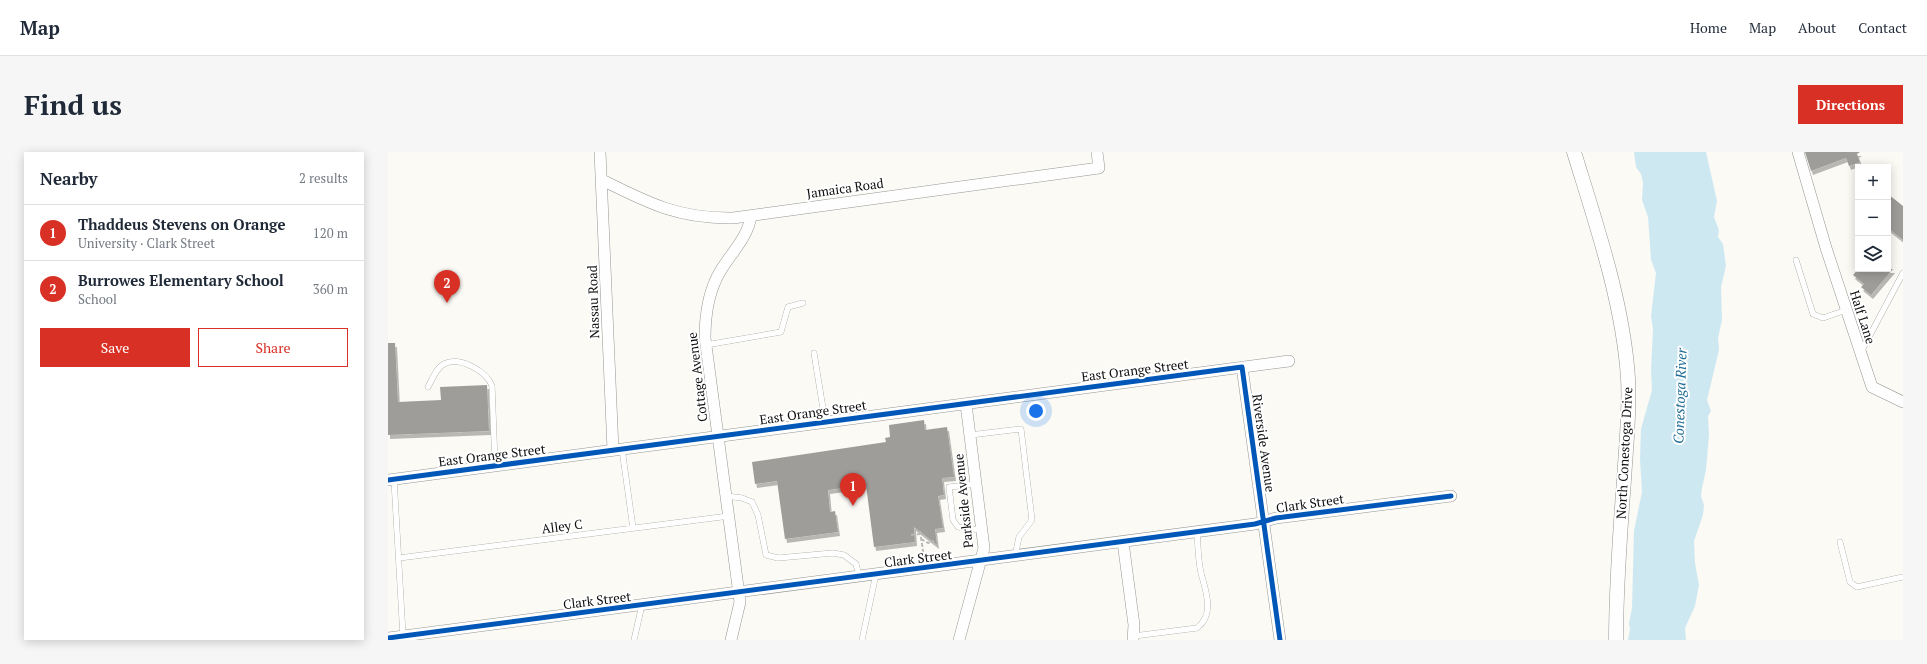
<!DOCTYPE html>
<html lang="en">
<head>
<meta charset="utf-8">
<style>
  body { margin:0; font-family:"PT Serif",serif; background:#f6f6f7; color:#1f2937 }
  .controls { position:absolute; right:12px; top:12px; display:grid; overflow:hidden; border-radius:0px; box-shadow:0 2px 10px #0003 }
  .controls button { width:36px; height:36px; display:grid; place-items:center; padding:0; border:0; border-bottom:1px solid #e0e1e3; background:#fff; color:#1f2937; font:20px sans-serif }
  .you { position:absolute; left:648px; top:259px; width:14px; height:14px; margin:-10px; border:3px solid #fff; border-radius:50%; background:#1a73e8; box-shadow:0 0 0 6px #1a73e833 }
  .badge { display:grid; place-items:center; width:26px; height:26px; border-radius:50%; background:#d93025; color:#fff; font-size:13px; font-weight:700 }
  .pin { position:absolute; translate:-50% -33px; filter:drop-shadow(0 1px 2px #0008) }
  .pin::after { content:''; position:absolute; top:21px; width:14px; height:12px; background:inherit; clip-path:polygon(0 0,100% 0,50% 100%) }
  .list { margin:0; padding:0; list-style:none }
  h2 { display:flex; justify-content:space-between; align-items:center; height:52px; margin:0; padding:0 16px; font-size:17px }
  h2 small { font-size:13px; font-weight:400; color:#747a83 }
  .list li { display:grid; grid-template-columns:26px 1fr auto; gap:12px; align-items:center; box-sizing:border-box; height:56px; padding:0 16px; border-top:1px solid #e0e1e3 }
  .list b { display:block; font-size:15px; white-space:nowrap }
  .list p { margin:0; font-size:13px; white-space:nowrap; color:#747a83 }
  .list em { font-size:13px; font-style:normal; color:#747a83 }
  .actions { display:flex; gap:8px; padding:12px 16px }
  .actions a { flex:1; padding:9px 0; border:1px solid #d93025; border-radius:0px; text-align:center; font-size:14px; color:#d93025 }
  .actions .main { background:#d93025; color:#fff }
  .icon { flex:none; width:22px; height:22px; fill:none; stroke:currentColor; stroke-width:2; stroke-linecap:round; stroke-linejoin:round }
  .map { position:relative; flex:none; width:1515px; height:488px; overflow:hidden; border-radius:0px }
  header { display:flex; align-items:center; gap:24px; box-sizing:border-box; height:56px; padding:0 20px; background:#fff; border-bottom:1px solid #e0e1e3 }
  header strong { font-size:19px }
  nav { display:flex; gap:22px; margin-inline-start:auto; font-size:14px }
  .intro { display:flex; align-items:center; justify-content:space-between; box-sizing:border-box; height:96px; padding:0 24px }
  h1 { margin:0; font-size:28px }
  .button { padding:10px 18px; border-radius:0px; background:#d93025; color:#fff; font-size:14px; font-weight:700 }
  main { display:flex; gap:24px; padding:0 24px }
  aside { flex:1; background:#fff; border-radius:0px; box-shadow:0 2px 10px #0003 }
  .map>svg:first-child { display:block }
</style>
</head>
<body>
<header>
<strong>Map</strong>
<nav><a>Home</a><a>Map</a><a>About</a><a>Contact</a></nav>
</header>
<div class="intro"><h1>Find us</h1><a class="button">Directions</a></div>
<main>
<aside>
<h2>Nearby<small>2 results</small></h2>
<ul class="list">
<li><span class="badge">1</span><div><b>Thaddeus Stevens on Orange</b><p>University · Clark Street</p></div><em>120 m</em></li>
<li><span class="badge">2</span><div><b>Burrowes Elementary School</b><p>School</p></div><em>360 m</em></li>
</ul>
<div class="actions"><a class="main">Save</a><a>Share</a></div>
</aside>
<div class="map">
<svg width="1515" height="488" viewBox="0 0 1515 488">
  <defs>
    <filter id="shadow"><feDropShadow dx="2" dy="4" stdDeviation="0" flood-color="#0004"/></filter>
  </defs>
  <rect width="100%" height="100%" fill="#fbfaf5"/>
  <path fill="#cee8f2" d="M1246,0H1318L1329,49L1326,65L1331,78L1330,85L1335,92L1338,114L1333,135L1334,168L1330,186L1331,198L1319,248L1323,259L1320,264L1321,283L1318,318L1314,336L1313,344L1316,353L1315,363L1306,389L1307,411L1311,433L1307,454L1297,476L1298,488H1240L1242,477L1241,471L1244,456L1246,379L1254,340L1252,307L1253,277L1264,238L1263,218L1265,177L1263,164L1268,121L1263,108L1260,65L1254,48L1255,31L1253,22L1248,15Z"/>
  <path fill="#9f9d9a" filter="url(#shadow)" d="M1417,0H1472L1469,2L1472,10L1461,14L1458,6L1423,19Z
    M1500,42L1515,54V88L1500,76Z
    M1470,117H1505L1483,143L1473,135L1476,132L1465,123Z
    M0,191H7L10,250L53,248L52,235L99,233L101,279L0,283Z
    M536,268L537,278L559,275L566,325L554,326L556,343L550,344L555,376L547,377L549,393L526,375L527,390L486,395L478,333L440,338L442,360L447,359L450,380L397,387L389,329L367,332L364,310L498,290L497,286L502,285L501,273Z"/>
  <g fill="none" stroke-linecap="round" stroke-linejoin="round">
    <defs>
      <path id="service" d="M1408,108L1425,162L1435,166L1458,158
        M318,193L393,180L400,155L415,151
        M1473,200L1515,121
        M426,201L437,269
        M40,235C44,228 48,216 56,212C71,204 99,219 104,234L107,313
        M582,283L633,277L644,368L631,385L627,404
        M234,297L245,376
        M6,327L15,484
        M588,332L561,335L565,368L570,375L593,378
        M338,344L354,346L364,350L370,363L378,403L390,406L445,401L456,403L468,412L471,424
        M1452,390L1462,430L1469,435L1515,425
        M11,406L341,364
        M746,484L809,476C827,462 818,440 813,421C810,408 810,393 809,380
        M246,488L254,453
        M474,488L488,422"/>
      <path id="minor" d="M212,0L225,298
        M1410,0L1438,96L1484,235L1515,250
        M214,28C260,51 291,67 345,66L711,16L709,0
        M854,215L892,488
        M0,328L901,209
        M735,390L746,473L745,488
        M0,486L867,372L888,366L1063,344
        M343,488L352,450L317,186C317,162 320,139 333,118C344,100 360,85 363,64
        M571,488L596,396L578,252"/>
      <path id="tertiary" d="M1186,0C1208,72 1235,150 1240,226C1242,260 1238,294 1236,328C1232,381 1228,435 1228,488"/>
    </defs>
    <use href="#service" stroke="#959593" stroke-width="6"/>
    <use href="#minor" stroke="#959593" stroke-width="12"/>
    <use href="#tertiary" stroke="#959593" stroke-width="15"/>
    <path stroke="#b9b9b8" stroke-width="2" stroke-dasharray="4 2" stroke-linecap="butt" d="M532,379L536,405
      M523,383L532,382
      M533,387L540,391L546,389"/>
    <use href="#service" stroke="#fefefe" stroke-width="5.5"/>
    <use href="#minor" stroke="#fefefe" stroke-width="11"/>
    <use href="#tertiary" stroke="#fefefe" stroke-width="14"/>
    <defs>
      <path id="cycleway" d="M0,328L854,215L892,488
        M0,486L867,372L888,366L1063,344"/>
    </defs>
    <use href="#cycleway" stroke="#fff" stroke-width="8"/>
    <use href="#cycleway" stroke="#0057b8" stroke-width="5"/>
  </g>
  <g text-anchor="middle" stroke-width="4" stroke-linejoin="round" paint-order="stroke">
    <g font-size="13" fill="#0f0f0f" stroke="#fff">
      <text transform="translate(457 36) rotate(-8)" y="5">Jamaica Road</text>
      <text transform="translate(205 150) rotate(-92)" y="5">Nassau Road</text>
      <text transform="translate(1475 165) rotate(72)" y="5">Half Lane</text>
      <text transform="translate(747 218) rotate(-7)" y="5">East Orange Street</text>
      <text transform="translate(309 225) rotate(-97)" y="5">Cottage Avenue</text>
      <text transform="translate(425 260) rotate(-8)" y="5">East Orange Street</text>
      <text transform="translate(876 291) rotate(82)" y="5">Riverside Avenue</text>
      <text transform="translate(1236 301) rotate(-87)" y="5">North Conestoga Drive</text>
      <text transform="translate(104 303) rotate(-7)" y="5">East Orange Street</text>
      <text transform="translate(575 349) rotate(-96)" y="5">Parkside Avenue</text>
      <text transform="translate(922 351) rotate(-8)" y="5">Clark Street</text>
      <text transform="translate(174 374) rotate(-7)" y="5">Alley C</text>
      <text transform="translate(530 406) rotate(-7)" y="5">Clark Street</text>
      <text transform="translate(209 448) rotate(-7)" y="5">Clark Street</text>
    </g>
    <g font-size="14" font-style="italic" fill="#226e97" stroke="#fff">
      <text transform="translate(1292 244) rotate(-88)" y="5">Conestoga River</text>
    </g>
  </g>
</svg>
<div class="controls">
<button>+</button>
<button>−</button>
<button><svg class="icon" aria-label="layers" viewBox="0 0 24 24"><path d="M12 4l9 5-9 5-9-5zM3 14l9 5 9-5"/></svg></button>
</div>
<div class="you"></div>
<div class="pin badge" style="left:465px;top:354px">1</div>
<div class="pin badge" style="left:59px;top:151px">2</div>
</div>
</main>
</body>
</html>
